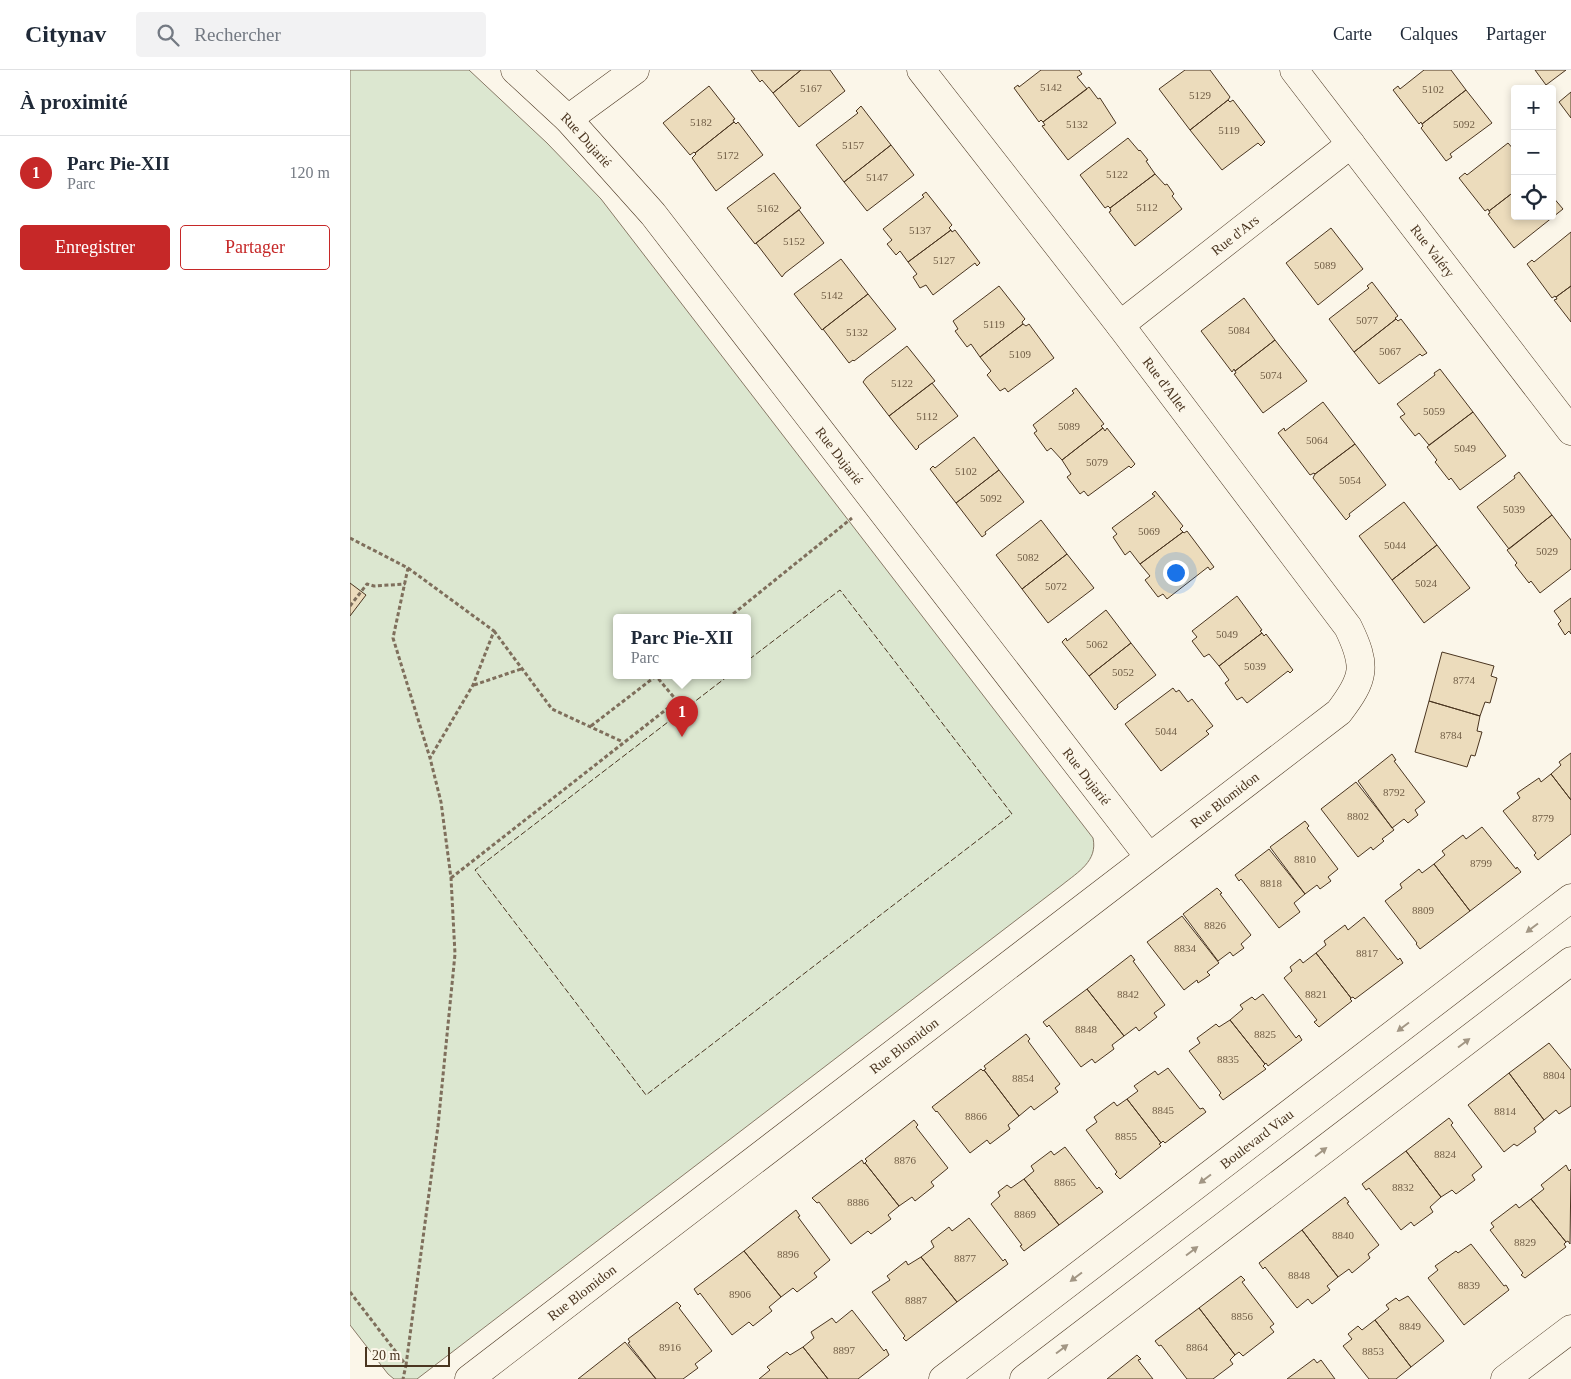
<!DOCTYPE html>
<html lang="fr">
<head>
<meta charset="utf-8">
<style>
  body { margin:0; font-family:"Times New Roman",serif; background:#f2f2f3; color:#1f2937 }
  .controls { position:absolute; right:15px; top:15px; display:grid; overflow:hidden; border-radius:5px; box-shadow:0 2px 8px #0003 }
  .controls button { width:45px; height:45px; display:grid; place-items:center; padding:0; border:0; border-bottom:1px solid #e0e1e3; background:#fff; color:#1f2937; font:25px sans-serif }
  .scale { position:absolute; left:15px; bottom:12px; width:85px; box-sizing:border-box; padding-left:5px; border:2px solid #4a3520; border-top:0; font-size:14px; line-height:18px; white-space:nowrap; color:#4a3520; -webkit-text-stroke:4px #fbf6e9; paint-order:stroke }
  .you { position:absolute; left:825px; top:502px; width:18px; height:18px; margin:-12px; border:4px solid #fff; border-radius:50%; background:#1a73e8; box-shadow:0 0 0 8px #1a73e833 }
  .badge { display:grid; place-items:center; width:32px; height:32px; border-radius:50%; background:#c62828; color:#fff; font-size:16px; font-weight:700 }
  .pin { position:absolute; translate:-50% -41px; filter:drop-shadow(0 1px 2px #0008) }
  .pin::after { content:''; position:absolute; top:26px; width:18px; height:15px; background:inherit; clip-path:polygon(0 0,100% 0,50% 100%) }
  .popup { position:absolute; left:263px; top:544px; width:138px; height:65px; box-sizing:border-box; display:grid; place-content:center; border-radius:5px; background:#fff; filter:drop-shadow(0 1px 4px #0005); font-size:16px; white-space:nowrap; color:#747a83 }
  .popup b { font-size:19px; color:#1f2937 }
  .popup::after { content:''; position:absolute; left:50%; top:100%; margin-left:-10px; border:10px solid transparent; border-top-color:#fff }
  .list { margin:0; padding:0; list-style:none }
  h2 { display:flex; justify-content:space-between; align-items:center; height:65px; margin:0; padding:0 20px; font-size:21px }
  h2 small { font-size:16px; font-weight:400; color:#747a83 }
  .list li { display:grid; grid-template-columns:32px 1fr auto; gap:15px; align-items:center; box-sizing:border-box; height:75px; padding:0 20px; border-top:1px solid #e0e1e3 }
  .list b { display:block; font-size:19px; white-space:nowrap }
  .list p { margin:0; font-size:16px; white-space:nowrap; color:#747a83 }
  .list em { font-size:16px; font-style:normal; color:#747a83 }
  .actions { display:flex; gap:10px; padding:15px 20px }
  .actions a { flex:1; padding:11px 0; border:1px solid #c62828; border-radius:5px; text-align:center; font-size:18px; color:#c62828 }
  .actions .main { background:#c62828; color:#fff }
  .icon { flex:none; width:28px; height:28px; fill:none; stroke:currentColor; stroke-width:2; stroke-linecap:round; stroke-linejoin:round }
  .map { position:relative; flex:none; width:1221px; height:1309px; overflow:hidden }
  header { display:flex; align-items:center; gap:30px; box-sizing:border-box; height:70px; padding:0 25px; background:#fff; border-bottom:1px solid #e0e1e3 }
  header strong { font-size:24px }
  nav { display:flex; gap:28px; margin-inline-start:auto; font-size:18px }
  .search { width:350px; height:45px; background:#f2f2f3; display:flex; align-items:center; gap:12px; box-sizing:border-box; padding:0 18px; border-radius:5px; color:#747a83; font-size:19px }
  main { display:flex }
  aside { flex:1; background:#fff }
  .map>svg:first-child { display:block }
</style>
</head>
<body>
<header>
<strong>Citynav</strong>
<div class="search"><svg class="icon" aria-label="search" viewBox="0 0 24 24"><circle cx="10" cy="10" r="6"/><path d="M15 15l6 6"/></svg>Rechercher</div>
<nav><a>Carte</a><a>Calques</a><a>Partager</a></nav>
</header>
<main>
<aside>
<h2>À proximité<small></small></h2>
<ul class="list">
<li><span class="badge">1</span><div><b>Parc Pie-XII</b><p>Parc</p></div><em>120 m</em></li>
</ul>
<div class="actions"><a class="main">Enregistrer</a><a>Partager</a></div>
</aside>
<div class="map">
<svg width="1221" height="1309" viewBox="0 0 1221 1309">
  <rect width="100%" height="100%" fill="#fbf6e9"/>
  <path fill="#dce7d0" stroke="#887966" fill-rule="evenodd" d="M0,0H119L197,73L251,129L743,768C748,791 728,802 712,815L67,1309H44L38,1304L0,1255ZM267,548H397V606H267Z"/>
  <path fill="#ecdcbc" stroke="#4a3520" d="M401,0H451L423,23L412,10L410,12Z
    M451,0H480L495,21L449,57L423,23Z
    M691,0H729L732,4L727,7L737,19L693,52L691,50L689,52L664,18L668,15L669,17Z
    M835,0H860L880,27L878,30L840,60L809,19Z
    M1074,0H1101L1116,20L1072,54L1071,52L1069,54L1043,20L1048,16L1050,19Z
    M1185,0H1216L1196,15Z
    M359,16L385,49L383,50L384,52L345,83L344,82L340,85L313,53Z
    M739,17L748,29L750,28L766,53L718,90L692,56L695,55L693,52Z
    M1116,20L1142,53L1100,84L1102,87L1096,91L1071,58L1073,56L1072,54Z
    M1221,22V48L1209,32Z
    M878,30L880,32L883,30L915,72L911,76L908,73L872,100L840,60Z
    M511,36L541,75L494,112L466,75L508,43L506,41Z
    M384,52L386,54L388,52L413,85L366,121L342,88L346,84L345,83Z
    M778,68L789,81L790,80L798,90L796,91L805,104L760,138L758,136L755,138L730,105Z
    M1158,73L1165,81V121L1139,141L1138,139L1135,141L1109,108L1115,103L1117,105Z
    M541,75L564,105L517,141L494,112Z
    M424,103L451,138L405,174L377,138Z
    M805,104L815,115L817,114L824,124L822,126L832,139L785,176L759,142L761,141L760,138Z
    M1165,121V146H1202V126L1213,139L1164,178L1138,144L1140,143L1139,141Z
    M576,122L602,155L599,158L601,160L558,192L550,181L546,185L537,174L542,170L533,159L574,127L572,125Z
    M449,140L474,173L435,203L432,207L406,173Z
    M981,158L1013,199L968,235L936,193Z
    M601,160L602,162L605,160L630,193L627,196L625,193L583,225L576,215L570,218L563,207L567,204L558,192Z
    M1221,162V216L1206,227L1205,226L1202,228L1177,194L1182,190L1184,192Z
    M491,189L518,224L472,260L444,224Z
    M1022,212L1048,246L1045,248L1046,249L1004,282L979,249L1019,218L1017,216Z
    M649,216L675,249L672,252L673,254L630,287L621,274L617,277L605,261L608,259L603,251Z
    M1221,216V252L1204,230L1207,229L1206,227Z
    M518,224L546,259L504,291L503,290L499,293L473,259Z
    M894,228L925,270L885,301L884,299L882,302L851,261Z
    M1046,249L1048,251L1051,249L1077,283L1072,286L1070,284L1029,314L1004,282Z
    M673,254L676,256L679,254L704,288L658,322L655,318L650,321L637,305L641,301L630,287Z
    M925,270L957,311L913,343L884,304L886,303L885,301Z
    M557,276L585,311L539,346L513,312L516,308Z
    M1090,299L1123,342L1079,375L1069,363L1065,366L1050,347L1055,344L1047,334L1085,305L1084,303Z
    M582,313L608,346L568,376L569,377L566,380L539,346Z
    M726,318L754,354L751,356L753,358L712,390L701,378L697,381L684,363L687,361L683,355L724,323L722,321Z
    M973,332L1005,374L965,404L964,403L960,405L928,363L934,358L935,361Z
    M1123,342L1156,386L1110,420L1101,408L1099,410L1085,392L1087,390L1077,377Z
    M753,358L755,361L757,358L785,394L781,398L779,396L738,426L734,421L730,424L717,407L721,404L712,390Z
    M624,367L649,400L606,433L580,399L583,396L585,398Z
    M1005,374L1036,415L999,444L1000,446L996,450L963,408L965,404Z
    M649,400L674,432L635,462L636,464L632,467L606,433Z
    M1169,402L1202,445L1159,479L1127,437L1165,408L1164,406Z
    M805,421L833,456L830,459L833,462L790,494L780,481L775,485L763,467L767,464L762,458L805,426L802,424Z
    M1054,432L1087,475L1042,510L1009,466Z
    M1202,445L1221,470V499L1190,523L1181,511L1179,513L1165,495L1167,493L1157,480Z
    M691,450L717,484L672,519L646,485Z
    M837,461L864,497L860,500L858,497L817,529L813,524L808,527L795,510L800,506L790,494L833,462L834,463Z
    M1087,475L1120,518L1074,553L1042,510Z
    M717,484L744,518L698,553L672,519Z
    M0,513L16,525L0,546Z
    M887,526L912,560L910,561L912,563L869,596L859,584L854,587L842,571L847,567L842,561Z
    M1221,528V564L1219,561L1215,565L1208,554L1211,551L1204,541Z
    M756,540L781,573L739,606L712,572L716,568L717,571Z
    M912,563L914,566L916,564L943,600L940,603L938,601L897,633L892,627L887,630L875,613L879,610L869,596Z
    M781,573L806,605L767,635L768,637L765,640L739,606Z
    M1092,582L1144,596L1141,606L1147,608L1140,633L1135,632L1130,646L1079,631Z
    M823,618L826,622L829,620L838,632L842,629L863,656L856,661L859,664L811,701L775,654Z
    M1079,631L1130,646L1127,661L1132,662L1125,686L1121,685L1117,697L1065,682Z
    M1221,683V730L1201,704L1211,695L1209,692Z
    M1042,684L1046,690L1044,691L1075,732L1065,740L1068,745L1058,753L1054,749L1042,758L1008,711Z
    M1201,704L1221,730V764L1188,790L1184,785L1186,783L1153,741L1170,728L1167,723L1189,708L1191,712Z
    M1006,712L1044,760L1032,769L1034,771L1023,780L1021,777L1008,787L971,739Z
    M955,751L959,756L957,758L988,799L978,807L981,811L970,819L967,815L955,824L920,777Z
    M1132,757L1166,799L1167,797L1171,802L1120,841L1084,794L1095,785L1092,781L1113,765L1116,769Z
    M919,779L955,824L944,833L950,842L929,858L891,809L889,811L885,805Z
    M1084,794L1120,841L1070,879L1066,874L1067,873L1035,831L1052,818L1050,814L1069,799L1072,803Z
    M867,818L872,823L870,824L901,865L891,874L894,878L883,886L880,882L868,891L833,844Z
    M832,846L869,893L857,902L860,905L848,913L847,910L834,920L797,872Z
    M1014,847L1048,890L1050,888L1053,893L1005,929L1003,927L1001,928L966,883L976,875L974,871L995,855L998,860Z
    M966,883L1001,928L1000,929L1002,931L969,957L964,952L967,950L934,908L942,901L940,897L950,889L953,893Z
    M781,885L785,890L783,891L815,935L804,943L807,947L789,961L786,957L774,966L737,919Z
    M737,919L774,966L762,975L764,979L745,993L742,989L731,997L699,955L697,957L693,952Z
    M913,924L946,968L949,965L952,970L918,996L916,993L915,994L880,950L893,939L890,935L902,927L905,930Z
    M880,950L915,994L913,996L916,999L873,1030L869,1025L871,1023L839,981L850,973L847,968L866,954L869,957Z
    M676,964L680,969L678,971L710,1014L705,1018L708,1022L684,1040L681,1036L669,1046L634,1000L636,999L634,996Z
    M1199,973L1221,1000V1036L1209,1044L1206,1040L1194,1050L1159,1003Z
    M818,998L850,1039L853,1038L856,1042L815,1073L813,1071L811,1073L777,1029L788,1021L784,1016L805,1001L808,1005Z
    M631,999L633,1001L634,1000L669,1046L658,1055L660,1059L640,1074L637,1070L620,1083L587,1041L586,1042L582,1037Z
    M1159,1003L1194,1050L1184,1058L1186,1062L1167,1076L1164,1074L1154,1082L1118,1035Z
    M777,1029L811,1073L809,1074L811,1076L770,1109L765,1104L767,1102L736,1060L747,1052L744,1047L764,1032L767,1036Z
    M1099,1048L1103,1053L1101,1055L1132,1097L1122,1105L1125,1110L1106,1124L1102,1120L1091,1127L1056,1081Z
    M564,1050L568,1055L566,1057L598,1098L581,1112L584,1116L565,1131L562,1127L549,1136L515,1093L517,1091L515,1089Z
    M715,1077L747,1119L749,1117L753,1122L709,1155L674,1109L684,1101L681,1096L701,1081L704,1085Z
    M1056,1081L1091,1127L1080,1137L1083,1142L1064,1156L1061,1152L1051,1160L1019,1118L1016,1120L1012,1114Z
    M512,1090L514,1094L515,1093L549,1136L538,1145L541,1149L521,1164L518,1161L501,1174L469,1132L467,1133L462,1128Z
    M1216,1095L1219,1101L1221,1099L1220,1174L1218,1171L1216,1172L1181,1129L1194,1119L1191,1115Z
    M674,1109L709,1155L674,1181L670,1176L672,1175L641,1134L650,1126L648,1122L657,1115L661,1118Z
    M995,1127L999,1132L997,1133L1029,1175L1018,1184L1020,1188L1002,1203L999,1199L988,1207L952,1160Z
    M1181,1129L1216,1172L1214,1174L1216,1177L1175,1208L1171,1205L1173,1203L1140,1160L1144,1157L1141,1153L1166,1134L1169,1138Z
    M446,1140L450,1146L448,1147L480,1190L464,1203L467,1207L447,1222L443,1218L431,1227L394,1181Z
    M619,1148L653,1191L655,1189L658,1194L607,1232L571,1187L584,1177L581,1171L599,1157L602,1161Z
    M952,1160L988,1207L977,1216L980,1220L962,1234L958,1229L947,1238L915,1197L913,1199L909,1193Z
    M1121,1174L1154,1216L1156,1215L1159,1220L1114,1255L1078,1208L1088,1200L1085,1196L1106,1181L1108,1183Z
    M394,1181L431,1227L419,1237L422,1241L403,1256L399,1252L382,1265L350,1223L348,1225L344,1219Z
    M571,1187L607,1232L556,1271L553,1268L555,1266L522,1222L540,1210L537,1206L556,1191L558,1195Z
    M891,1206L895,1210L892,1212L924,1254L920,1257L924,1262L893,1286L889,1282L885,1285L849,1238Z
    M1058,1226L1094,1271L1061,1297L1025,1250L1039,1239L1036,1235L1046,1228L1049,1231Z
    M327,1232L331,1236L329,1238L362,1281L345,1294L348,1298L333,1309H306L278,1273L280,1272L278,1269Z
    M849,1238L885,1285L880,1290L883,1294L863,1309H837L811,1275L809,1276L805,1271Z
    M502,1240L534,1281L536,1279L539,1285L508,1309H478L453,1277L464,1268L461,1262L482,1248L486,1253Z
    M1025,1250L1061,1297L1046,1309H1019L993,1276L1002,1269L998,1264L1008,1256L1012,1260Z
    M275,1272L306,1309H228Z
    M453,1277L478,1309H409L420,1300L417,1297L437,1282L440,1285Z
    M787,1285L791,1289L788,1290L803,1309H757Z
    M964,1289L967,1293L971,1290L985,1309H937Z"/>
  <g fill="none" stroke-linecap="round" stroke-linejoin="round">
    <defs>
      <g id="minor">
        <path id="s1" d="M165,0L218,49L303,144L799,787"/>
        <path id="s2" d="M944,0L1221,361"/>
        <path d="M218,49L285,0"/>
        <path id="s3" d="M770,255L1001,74"/>
        <path id="s4" d="M119,1309L989,642C1015,608 1017,596 998,557L770,255L571,0"/>
        <path d="M1155,1309L1221,1259"/>
      </g>
      <g id="major">
        <path id="s5" d="M593,1309L1221,828"/>
        <path d="M674,1309L1221,891"/>
      </g>
    </defs>
    <use href="#minor" stroke="#4a3520" stroke-width="29"/>
    <use href="#major" stroke="#4a3520" stroke-width="29"/>
    <path stroke="#7f6f5c" stroke-width="3" stroke-dasharray="4 2.5" stroke-linecap="butt" d="M0,468L58,498L43,568L80,688L91,732L101,808L105,884L88,1056L56,1295
      M58,498L144,561L123,615L80,688
      M0,536L17,514L24,516L55,514
      M378,548L502,448
      M144,561L202,639L273,672
      M124,615L171,599
      M241,656L306,606
      M101,808L327,631L306,606
      M0,1222L56,1295L53,1309"/>
    <use href="#minor" stroke="#fbf6e9" stroke-width="28"/>
    <use href="#major" stroke="#fbf6e9" stroke-width="28"/>
    <path stroke="#4a3520" stroke-width="1" stroke-dasharray="6 2.5" stroke-linecap="butt" d="M378,606L125,800L296,1025L662,744L490,520L397,591"/>
  </g>
  <defs><path id="oneway-solid" d="M-6-.8H1V-3.2L6.5 0L1 3.2V.8H-6Z" transform="scale(1.25)"/></defs>
  <g fill="#a29684">
    <use href="#oneway-solid" transform="translate(1182 858) rotate(143)"/>
    <use href="#oneway-solid" transform="translate(1053 957) rotate(143)"/>
    <use href="#oneway-solid" transform="translate(1114 973) rotate(-37)"/>
    <use href="#oneway-solid" transform="translate(971 1082) rotate(-37)"/>
    <use href="#oneway-solid" transform="translate(855 1109) rotate(143)"/>
    <use href="#oneway-solid" transform="translate(842 1181) rotate(-37)"/>
    <use href="#oneway-solid" transform="translate(726 1207) rotate(143)"/>
    <use href="#oneway-solid" transform="translate(712 1279) rotate(-37)"/>
  </g>
  <g text-anchor="middle" stroke-width="4" stroke-linejoin="round" paint-order="stroke">
    <g font-size="11" fill="#725f47">
      <text x="701" y="21">5142</text>
      <text x="461" y="22">5167</text>
      <text x="1083" y="23">5102</text>
      <text x="850" y="29">5129</text>
      <text x="351" y="56">5182</text>
      <text x="727" y="58">5132</text>
      <text x="1114" y="58">5092</text>
      <text x="879" y="64">5119</text>
      <text x="503" y="79">5157</text>
      <text x="378" y="89">5172</text>
      <text x="767" y="108">5122</text>
      <text x="527" y="111">5147</text>
      <text x="797" y="141">5112</text>
      <text x="418" y="142">5162</text>
      <text x="570" y="164">5137</text>
      <text x="444" y="175">5152</text>
      <text x="594" y="194">5127</text>
      <text x="975" y="199">5089</text>
      <text x="482" y="229">5142</text>
      <text x="1017" y="254">5077</text>
      <text x="644" y="258">5119</text>
      <text x="889" y="264">5084</text>
      <text x="507" y="266">5132</text>
      <text x="1040" y="285">5067</text>
      <text x="670" y="288">5109</text>
      <text x="921" y="309">5074</text>
      <text x="552" y="317">5122</text>
      <text x="1084" y="345">5059</text>
      <text x="577" y="350">5112</text>
      <text x="719" y="360">5089</text>
      <text x="967" y="374">5064</text>
      <text x="1115" y="382">5049</text>
      <text x="747" y="396">5079</text>
      <text x="616" y="405">5102</text>
      <text x="1000" y="414">5054</text>
      <text x="641" y="432">5092</text>
      <text x="1164" y="443">5039</text>
      <text x="799" y="465">5069</text>
      <text x="1045" y="479">5044</text>
      <text x="1197" y="485">5029</text>
      <text x="678" y="491">5082</text>
      <text x="1076" y="517">5024</text>
      <text x="706" y="520">5072</text>
      <text x="877" y="568">5049</text>
      <text x="747" y="578">5062</text>
      <text x="905" y="600">5039</text>
      <text x="773" y="606">5052</text>
      <text x="1114" y="614">8774</text>
      <text x="816" y="665">5044</text>
      <text x="1101" y="669">8784</text>
      <text x="1044" y="726">8792</text>
      <text x="1008" y="750">8802</text>
      <text x="1193" y="752">8779</text>
      <text x="955" y="793">8810</text>
      <text x="1131" y="797">8799</text>
      <text x="921" y="817">8818</text>
      <text x="1073" y="844">8809</text>
      <text x="865" y="859">8826</text>
      <text x="835" y="882">8834</text>
      <text x="1017" y="887">8817</text>
      <text x="778" y="928">8842</text>
      <text x="966" y="928">8821</text>
      <text x="736" y="963">8848</text>
      <text x="915" y="968">8825</text>
      <text x="878" y="993">8835</text>
      <text x="1204" y="1009">8804</text>
      <text x="673" y="1012">8854</text>
      <text x="813" y="1044">8845</text>
      <text x="1155" y="1045">8814</text>
      <text x="626" y="1050">8866</text>
      <text x="776" y="1070">8855</text>
      <text x="1095" y="1088">8824</text>
      <text x="555" y="1094">8876</text>
      <text x="715" y="1116">8865</text>
      <text x="1053" y="1121">8832</text>
      <text x="508" y="1136">8886</text>
      <text x="675" y="1148">8869</text>
      <text x="993" y="1169">8840</text>
      <text x="1175" y="1176">8829</text>
      <text x="438" y="1188">8896</text>
      <text x="615" y="1192">8877</text>
      <text x="949" y="1209">8848</text>
      <text x="1119" y="1219">8839</text>
      <text x="390" y="1228">8906</text>
      <text x="566" y="1234">8887</text>
      <text x="892" y="1250">8856</text>
      <text x="1060" y="1260">8849</text>
      <text x="320" y="1281">8916</text>
      <text x="847" y="1281">8864</text>
      <text x="494" y="1284">8897</text>
      <text x="1023" y="1285">8853</text>
    </g>
    <g font-size="14" fill="#4a3520" stroke="#fbf6e9">
      <text dy="5" stroke="none"><textPath href="#s1" startOffset="100">Rue Dujarié</textPath></text>
      <text dy="5" stroke="none"><textPath href="#s3" startOffset="146">Rue d'Ars</textPath></text>
      <text dy="5" stroke="none"><textPath href="#s2" startOffset="228">Rue Valéry</textPath></text>
      <text transform="translate(815 314) rotate(53)" y="5">Rue d'Allet</text>
      <text dy="5" stroke="none"><textPath href="#s1" startOffset="505">Rue Dujarié</textPath></text>
      <text dy="5" stroke="none"><textPath href="#s1" startOffset="910">Rue Dujarié</textPath></text>
      <text dy="5" stroke="none"><textPath href="#s4" startOffset="952">Rue Blomidon</textPath></text>
      <text dy="5" stroke="none"><textPath href="#s4" startOffset="548">Rue Blomidon</textPath></text>
      <text dy="5" stroke="none"><textPath href="#s5" startOffset="395">Boulevard Viau</textPath></text>
      <text dy="5" stroke="none"><textPath href="#s4" startOffset="142">Rue Blomidon</textPath></text>
    </g>
  </g>
</svg>
<div class="controls">
<button>+</button>
<button>−</button>
<button><svg class="icon" aria-label="locate" viewBox="0 0 24 24"><circle cx="12" cy="12" r="6"/><path d="M12 2v4M12 18v4M2 12h4M18 12h4"/></svg></button>
</div>
<div class="scale">20 m</div>
<div class="you"></div>
<div class="pin badge" style="left:332px;top:667px">1</div>
<div class="popup"><b>Parc Pie-XII</b>Parc</div>
</div>
</main>
</body>
</html>
